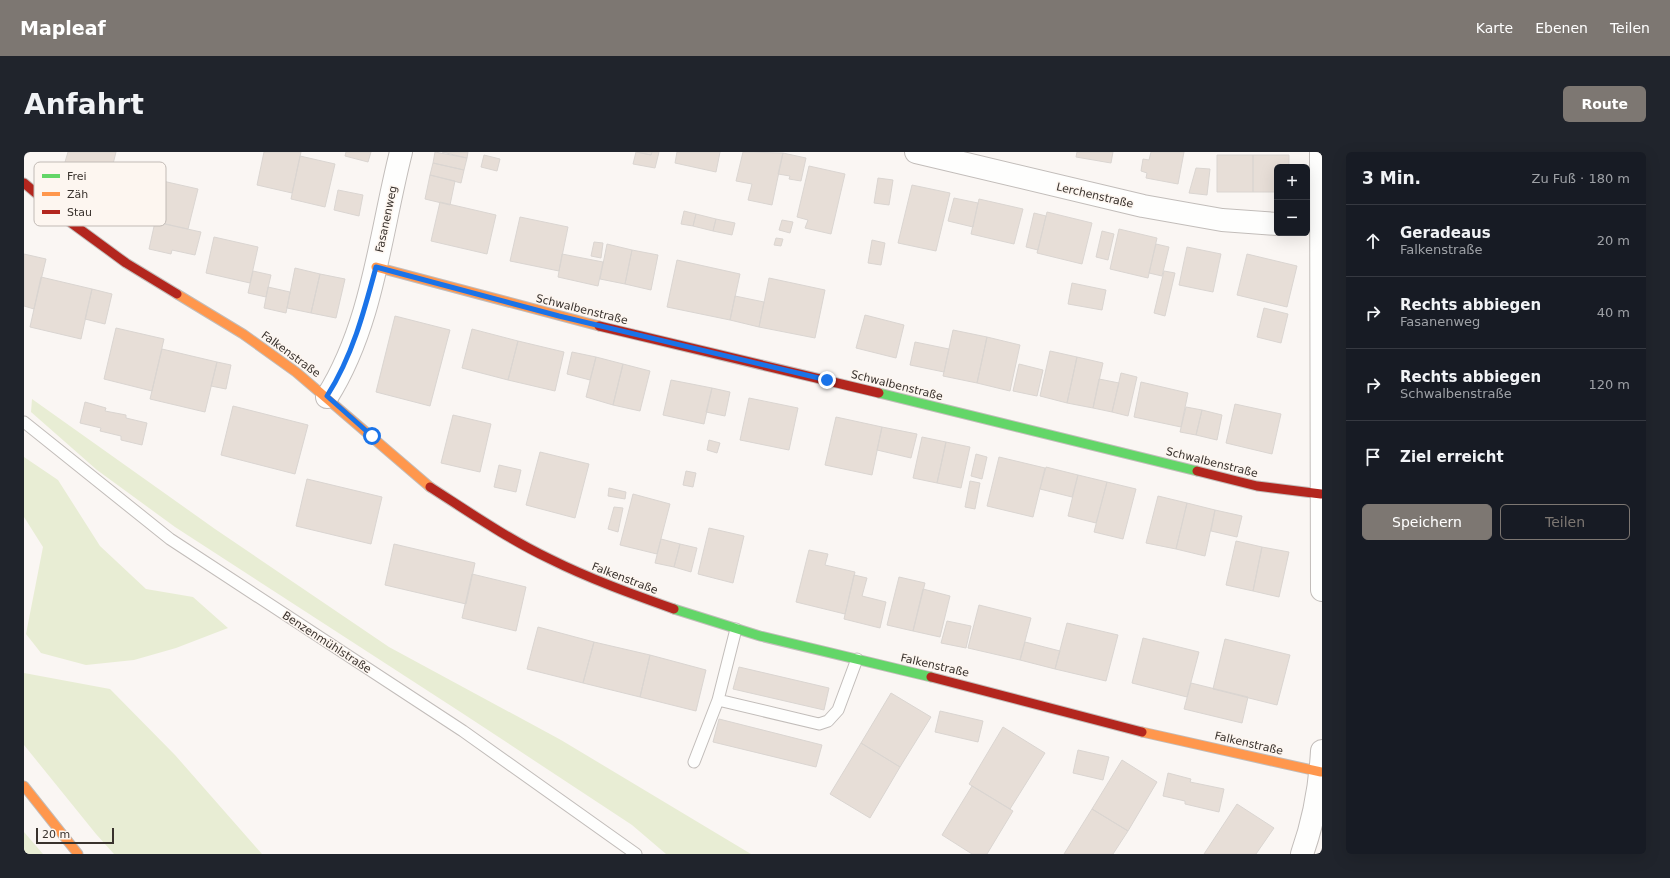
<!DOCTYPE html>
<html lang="de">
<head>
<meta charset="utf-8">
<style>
  body { margin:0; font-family:"DejaVu Sans",sans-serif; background:#20242c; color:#f1f3f6 }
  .controls { position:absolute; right:12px; top:12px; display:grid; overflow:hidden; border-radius:6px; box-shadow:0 4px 16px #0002 }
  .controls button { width:36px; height:36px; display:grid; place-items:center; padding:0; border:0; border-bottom:1px solid #363941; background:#171b24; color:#f1f3f6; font:20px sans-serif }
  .scale { position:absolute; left:12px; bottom:10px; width:78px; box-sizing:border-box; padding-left:4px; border:2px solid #39322d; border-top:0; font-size:11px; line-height:14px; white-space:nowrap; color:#39322d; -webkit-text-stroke:3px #fdf6f0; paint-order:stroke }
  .stop { position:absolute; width:12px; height:12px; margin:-9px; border:3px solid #1a73e8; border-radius:50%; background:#fff }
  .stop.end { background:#1a73e8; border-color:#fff; box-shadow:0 1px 4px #0008 }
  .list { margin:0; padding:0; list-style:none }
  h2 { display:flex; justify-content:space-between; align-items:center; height:52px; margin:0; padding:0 16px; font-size:17px }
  h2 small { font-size:13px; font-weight:400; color:#9ea1a6 }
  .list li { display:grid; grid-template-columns:26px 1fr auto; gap:12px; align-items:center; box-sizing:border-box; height:72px; padding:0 16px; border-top:1px solid #363941 }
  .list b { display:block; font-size:15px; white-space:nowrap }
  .list p { margin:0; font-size:13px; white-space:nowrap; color:#9ea1a6 }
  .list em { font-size:13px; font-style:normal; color:#9ea1a6 }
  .actions { display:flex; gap:8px; padding:12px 16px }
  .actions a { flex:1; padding:9px 0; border:1px solid #7d7772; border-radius:6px; text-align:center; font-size:14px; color:#7d7772 }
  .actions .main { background:#7d7772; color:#fff }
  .icon { flex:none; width:22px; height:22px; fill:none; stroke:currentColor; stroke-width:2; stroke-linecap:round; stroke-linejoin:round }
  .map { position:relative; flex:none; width:1298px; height:702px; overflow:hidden; border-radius:6px }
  header { display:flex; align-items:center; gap:24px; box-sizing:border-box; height:56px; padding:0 20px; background:#7d7772; color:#fff }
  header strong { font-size:19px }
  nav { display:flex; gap:22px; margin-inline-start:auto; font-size:14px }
  .intro { display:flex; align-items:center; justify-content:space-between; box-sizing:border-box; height:96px; padding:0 24px }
  h1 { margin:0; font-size:28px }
  .button { padding:10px 18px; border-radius:6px; background:#7d7772; color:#fff; font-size:14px; font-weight:700 }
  main { display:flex; gap:24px; padding:0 24px }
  aside { flex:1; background:#171b24; border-radius:6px; box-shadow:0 4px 16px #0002 }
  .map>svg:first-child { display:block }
</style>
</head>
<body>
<header>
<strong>Mapleaf</strong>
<nav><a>Karte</a><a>Ebenen</a><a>Teilen</a></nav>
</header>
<div class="intro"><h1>Anfahrt</h1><a class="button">Route</a></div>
<main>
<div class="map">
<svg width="1298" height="702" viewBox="0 0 1298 702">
  <rect width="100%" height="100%" fill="#faf6f3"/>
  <path fill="#e8edd4" d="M8,247L191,377L365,495L537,588L727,702H642L608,673L438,561L151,375L73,318L7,260Z
    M0,305L34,328L76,394L122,437L169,445L204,476L152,496L110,508L62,513L17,501L2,482L19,395L0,365Z
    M0,521L86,537L151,603L238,702H90L72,682L0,593Z
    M0,680L19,702H0Z"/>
  <path fill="#e7ded7" stroke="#dad5d1" d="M44,0H92L87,20L41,10Z
    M240,0H277L268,41L233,33Z
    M322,0H347L344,10L321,4Z
    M411,0L443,6L440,18L409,11Z
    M418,0H444L443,6Z
    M612,0L627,3L628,0H635L631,16L609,12Z
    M613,0H628L627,3Z
    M653,0H696L692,20L651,11Z
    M719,0L759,1L748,53L724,48L728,32L712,29Z
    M1053,0H1089L1087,11L1052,5Z
    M1127,0H1160L1154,32L1122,26L1123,21L1117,19L1119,7L1125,8Z
    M759,1L782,6L777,29L765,27L766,24L754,22Z
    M460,3L476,7L473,19L457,15Z
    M1193,3H1229V40H1193Z
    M1229,3H1265V15H1253V40H1229Z
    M276,4L311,12L301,55L267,47Z
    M409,11L440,18L437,31L406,23Z
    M785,14L821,22L807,82L781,76L784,68L773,65Z
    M1172,16L1186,17L1183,43L1165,41Z
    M112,23L174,37L164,77L102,63Z
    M406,23L431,29L426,53L401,47Z
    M854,26L869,28L865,53L850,51Z
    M888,33L926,41L912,99L874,91Z
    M314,38L339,43L335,64L310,58Z
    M930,46L954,51L949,75L924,69Z
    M955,47L999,57L990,92L947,82Z
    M416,50L472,63L463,102L407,89Z
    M660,59L672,62L669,74L657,72Z
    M1023,60L1068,71L1058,112L1013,101Z
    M1010,61L1022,64L1014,98L1002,95Z
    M672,62L692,67L689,79L669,74Z
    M496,65L544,75L535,119L486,109Z
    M692,67L711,71L708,83L689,79Z
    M758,68L769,70L766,81L755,78Z
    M131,70L177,80L171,103L148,98L147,102L125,97Z
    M1095,77L1133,86L1124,126L1086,117Z
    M1078,79L1090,82L1084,108L1072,105Z
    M190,85L234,95L226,131L182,121Z
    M752,86L759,87L757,94L750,93Z
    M848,88L861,91L857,113L844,111Z
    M570,90L579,91L577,106L567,104Z
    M583,92L608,98L601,132L576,127Z
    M1132,92L1145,95L1138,124L1125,121Z
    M1163,95L1197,102L1189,140L1155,133Z
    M608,98L634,103L627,138L601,132Z
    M0,102L22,107L10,157L0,154Z
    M538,102L579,110L574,134L534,125Z
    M1223,102L1273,114L1263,155L1213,143Z
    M653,108L716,122L706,168L643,155Z
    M271,116L296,122L287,161L263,156Z
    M229,119L247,123L242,145L224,141Z
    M1140,119L1151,121L1141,164L1130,161Z
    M296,122L321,127L312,166L287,161Z
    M17,125L68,137L57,187L6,175Z
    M745,126L801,138L791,186L735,175Z
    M1048,131L1082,138L1078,158L1044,152Z
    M244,135L266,140L262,161L240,156Z
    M68,137L88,142L81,172L61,167Z
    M711,144L740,150L735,175L706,168Z
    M1240,156L1264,162L1257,191L1233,185Z
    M841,163L880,173L872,206L832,196Z
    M371,164L426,178L406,254L352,240Z
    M92,176L140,187L128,239L80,227Z
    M448,177L494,189L484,228L438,216Z
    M929,178L963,185L953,231L919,224Z
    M963,185L996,193L986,239L953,231Z
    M494,189L540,200L531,239L484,228Z
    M891,190L925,197L920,220L886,213Z
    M138,197L193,210L181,260L126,247Z
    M1026,199L1053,205L1043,251L1016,244Z
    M548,200L572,205L566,228L543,222Z
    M572,205L599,212L589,253L562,245Z
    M1053,205L1079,211L1069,256L1043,251Z
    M193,210L207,213L202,237L187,234Z
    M599,212L626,219L616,259L589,253Z
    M995,212L1019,218L1013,244L989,239Z
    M1097,221L1113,225L1104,264L1088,260Z
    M1075,227L1095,231L1088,260L1069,256Z
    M647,228L688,236L680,272L639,263Z
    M1117,230L1164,241L1157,275L1110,265Z
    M688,236L706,240L701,264L682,260Z
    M725,246L774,256L765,298L716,288Z
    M61,250L82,256L81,259L102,263V266L123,271L118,293L97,288V284L76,279L77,276L56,271Z
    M1211,252L1257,262L1248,302L1202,291Z
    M209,254L284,273L271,322L197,303Z
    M1162,255L1178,258L1172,283L1156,280Z
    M1178,258L1198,263L1193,288L1172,283Z
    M429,263L467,272L456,320L417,311Z
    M812,265L858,275L848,323L801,313Z
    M858,275L893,282L887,306L853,298Z
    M898,285L922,290L913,331L889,326Z
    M685,288L696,291L693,301L683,298Z
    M922,290L946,295L937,336L913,331Z
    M516,300L565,312L551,366L502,353Z
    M952,302L963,305L958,327L947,324Z
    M975,305L1021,316L1009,365L963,354Z
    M475,313L497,318L492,340L470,335Z
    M1022,315L1054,323L1048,345L1016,337Z
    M662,319L672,321L669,335L659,333Z
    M1054,323L1083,330L1072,371L1044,364Z
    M283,327L358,345L347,392L272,374Z
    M946,329L956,331L951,357L941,355Z
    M1083,330L1112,337L1099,387L1070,380Z
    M585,336L602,340L601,347L584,344Z
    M609,342L646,352L633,402L596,393Z
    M1134,344L1163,351L1152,397L1122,391Z
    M1163,351L1191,358L1181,404L1152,397Z
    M590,355L599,356L594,380L584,377Z
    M1191,358L1218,364L1213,385L1187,379Z
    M685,376L720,384L709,431L674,422Z
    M637,387L656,392L650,415L631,411Z
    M1212,389L1238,395L1229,439L1202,433Z
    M370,392L451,411L442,452L361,433Z
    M656,392L673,396L667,420L650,415Z
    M1238,395L1265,400L1255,445L1229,439Z
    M785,398L804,402L801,413L831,420L821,462L772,450Z
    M448,422L502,435L492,479L438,466Z
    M830,423L843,426L838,444L862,450L856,476L820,467Z
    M875,425L901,431L889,479L863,473Z
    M899,437L926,444L916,485L889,479Z
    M955,453L1007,466L996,508L944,496Z
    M923,469L947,474L942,496L917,491Z
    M1043,471L1094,483L1082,529L1031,517Z
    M514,475L570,490L559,531L503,517Z
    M1119,486L1175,500L1163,545L1108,531Z
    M1201,487L1266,503L1253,553L1189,537Z
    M570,490L626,503L616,545L559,531Z
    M1001,490L1036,499L1031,517L996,508Z
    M626,503L682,518L672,559L616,545Z
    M715,515L805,536L800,558L709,537Z
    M1167,531L1224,545L1218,571L1160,557Z
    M867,541L907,565L876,615L837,591Z
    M916,559L959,569L954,590L911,580Z
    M695,567L798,593L792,615L689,590Z
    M979,575L1021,601L986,657L945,632Z
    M837,591L876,615L846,666L806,642Z
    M1054,598L1085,605L1079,628L1049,621Z
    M1098,608L1133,630L1104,679L1068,657Z
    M1144,621L1167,627L1166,630L1200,637L1195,660L1161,652V649L1139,644Z
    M948,634L989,659L963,702H948L918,683Z
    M1213,652L1250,676L1232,702H1180Z
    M1068,657L1104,679L1089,702H1040Z"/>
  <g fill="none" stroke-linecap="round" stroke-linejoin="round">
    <defs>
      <path id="lane" d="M0,270L146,387L439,579L612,702
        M694,548L795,572L804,569L814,558L833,507
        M670,610L694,548L712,477"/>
      <path id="street" d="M892,0L1119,54L1198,68L1253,72
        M1297,0L1298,438
        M303,245C349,172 356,82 377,0
        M1278,702C1290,668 1296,635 1298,599"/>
      <path id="fast" d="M855,241L1173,319
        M650,457L736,484L907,525"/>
      <path id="slow" d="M352,115L575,174
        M153,142L219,182L272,220L406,335
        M1118,580L1297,620
        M0,634L54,702"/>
      <path id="jam" d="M0,31L46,70L102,111L153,142
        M575,174L855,241
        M1173,319L1233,334L1297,342
        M406,335C445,360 484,387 526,407C566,427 608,442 650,457
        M907,525L1118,580"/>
    </defs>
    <use href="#lane" stroke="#c2bdba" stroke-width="13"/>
    <use href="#street" stroke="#c2bdba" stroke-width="24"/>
    <use href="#fast" stroke="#c2bdba" stroke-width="11"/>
    <use href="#slow" stroke="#c2bdba" stroke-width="11"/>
    <use href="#jam" stroke="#c2bdba" stroke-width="11"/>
    <use href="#lane" stroke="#fefefd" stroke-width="11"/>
    <use href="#street" stroke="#fefefd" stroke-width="22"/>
    <use href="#fast" stroke="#63d668" stroke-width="9"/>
    <use href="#slow" stroke="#ff974d" stroke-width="9"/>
    <use href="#jam" stroke="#b3261e" stroke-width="9"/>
  </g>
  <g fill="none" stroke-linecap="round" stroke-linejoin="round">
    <path stroke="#1a73e8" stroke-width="5" d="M348,284L303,244C328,205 340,160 352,115L535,164L803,228"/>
  </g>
  <g text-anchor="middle" stroke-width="3" stroke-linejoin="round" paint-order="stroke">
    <g font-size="11" fill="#39322d" stroke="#fdf6f0">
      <text transform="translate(1071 43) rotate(13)" y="4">Lerchenstraße</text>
      <text transform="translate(362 67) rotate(-78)" y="4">Fasanenweg</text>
      <text transform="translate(558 157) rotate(14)" y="4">Schwalbenstraße</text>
      <text transform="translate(267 202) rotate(36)" y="4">Falkenstraße</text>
      <text transform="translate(873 233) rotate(14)" y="4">Schwalbenstraße</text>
      <text transform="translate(1188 310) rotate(14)" y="4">Schwalbenstraße</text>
      <text transform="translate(601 426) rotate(21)" y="4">Falkenstraße</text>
      <text transform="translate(303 490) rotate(33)" y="4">Benzenmühlstraße</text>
      <text transform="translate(911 513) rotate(13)" y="4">Falkenstraße</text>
      <text transform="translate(1225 591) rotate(13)" y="4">Falkenstraße</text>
    </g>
  </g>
  <rect x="10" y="10" width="132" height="64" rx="6" fill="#fdf6f0" stroke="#c2bbb6" stroke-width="1"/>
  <rect x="18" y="22" width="18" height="4" fill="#63d668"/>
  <rect x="18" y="40" width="18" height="4" fill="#ff974d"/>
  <rect x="18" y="58" width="18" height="4" fill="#b3261e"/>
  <g font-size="11" fill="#39322d">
    <text x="43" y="28">Frei</text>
    <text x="43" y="46">Zäh</text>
    <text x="43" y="64">Stau</text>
  </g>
</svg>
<div class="controls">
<button>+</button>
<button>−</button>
</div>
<div class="scale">20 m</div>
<div class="stop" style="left:348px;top:284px"></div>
<div class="stop end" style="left:803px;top:228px"></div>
</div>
<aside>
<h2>3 Min.<small>Zu Fuß · 180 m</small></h2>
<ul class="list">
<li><svg class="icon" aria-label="ahead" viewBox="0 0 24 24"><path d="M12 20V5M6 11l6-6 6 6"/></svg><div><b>Geradeaus</b><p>Falkenstraße</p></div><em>20 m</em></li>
<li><svg class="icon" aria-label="right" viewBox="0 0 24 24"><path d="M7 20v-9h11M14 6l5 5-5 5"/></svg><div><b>Rechts abbiegen</b><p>Fasanenweg</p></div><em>40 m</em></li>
<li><svg class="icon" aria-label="right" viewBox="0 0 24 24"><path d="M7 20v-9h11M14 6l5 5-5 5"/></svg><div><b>Rechts abbiegen</b><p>Schwalbenstraße</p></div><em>120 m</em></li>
<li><svg class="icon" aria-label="arrive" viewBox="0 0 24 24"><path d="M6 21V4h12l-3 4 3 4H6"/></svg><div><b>Ziel erreicht</b></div></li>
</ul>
<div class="actions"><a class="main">Speichern</a><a>Teilen</a></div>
</aside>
</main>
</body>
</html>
